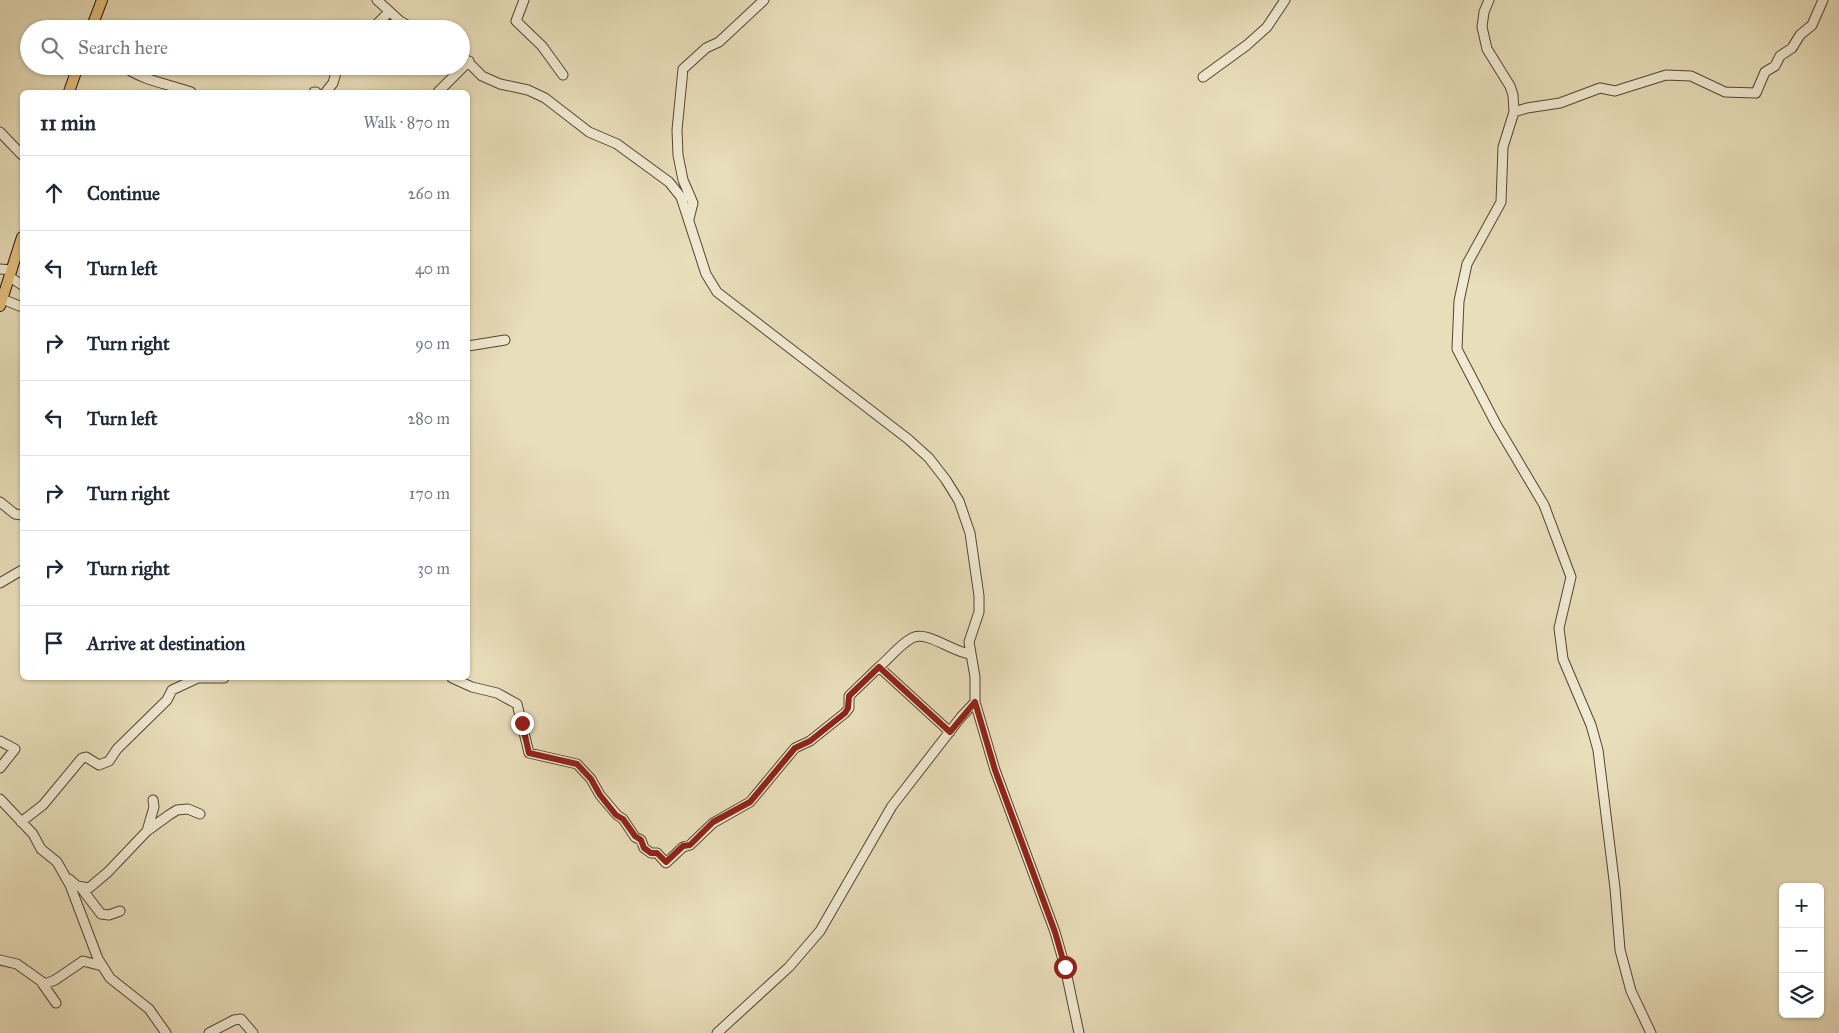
<!DOCTYPE html>
<html lang="en">
<head>
<meta charset="utf-8">
<style>
  body { margin:0; font-family:"IM FELL Great Primer",serif; background:#f2f2f3; color:#1f2937 }
  .controls { position:absolute; right:15px; bottom:15px; display:grid; overflow:hidden; border-radius:8px; box-shadow:0 1px 4px #0004 }
  .controls button { width:45px; height:45px; display:grid; place-items:center; padding:0; border:0; border-bottom:1px solid #e0e1e3; background:#fff; color:#1f2937; font:25px sans-serif }
  .stop { position:absolute; width:15px; height:15px; margin:-11px; border:4px solid #8f2418; border-radius:50%; background:#fff }
  .stop.end { background:#8f2418; border-color:#fff; box-shadow:0 1px 5px #0008 }
  .list { margin:0; padding:0; list-style:none }
  h2 { display:flex; justify-content:space-between; align-items:center; height:65px; margin:0; padding:0 20px; font-size:21px }
  h2 small { font-size:16px; font-weight:400; color:#747a83 }
  .list li { display:grid; grid-template-columns:32px 1fr auto; gap:15px; align-items:center; box-sizing:border-box; height:75px; padding:0 20px; border-top:1px solid #e0e1e3 }
  .list b { display:block; font-size:19px; white-space:nowrap }
  .list em { font-size:16px; font-style:normal; color:#747a83 }
  .icon { flex:none; width:28px; height:28px; fill:none; stroke:currentColor; stroke-width:2; stroke-linecap:round; stroke-linejoin:round }
  .map { position:relative; flex:none; width:1839px; height:1033px; overflow:hidden }
  .search { position:absolute; background:#fff; box-shadow:0 1px 4px #0004; left:20px; top:20px; width:450px; height:55px; display:flex; align-items:center; gap:12px; box-sizing:border-box; padding:0 18px; border-radius:28px; color:#747a83; font-size:19px }
  .panel { position:absolute; background:#fff; box-shadow:0 1px 4px #0004; left:20px; top:90px; width:450px; height:590px; border-radius:8px }
  .map>svg:first-child { display:block }
</style>
</head>
<body>
<div class="map">
<svg width="1839" height="1033" viewBox="0 0 1839 1033">
  <rect width="100%" height="100%" fill="#e8deba"/>
  <filter id="stains"><feTurbulence type="fractalNoise" baseFrequency=".004" numOctaves="4"/><feColorMatrix values="0 0 0 0 .2 0 0 0 0 .09 0 0 0 0 .02 0 0 0 .5 -.17"/></filter>
  <radialGradient id="worn" r=".72"><stop offset=".6" stop-color="#630" stop-opacity="0"/><stop offset="1" stop-color="#630" stop-opacity=".3"/></radialGradient>
  <g fill="none" stroke-linecap="round" stroke-linejoin="round">
    <defs>
      <path id="minor" d="M377,0L400,21L414,29
        M524,0L516,21L542,46L563,75
        M1489,0L1484,12L1482,27L1487,49L1510,86L1513,95L1514,112L1503,147L1501,202L1467,264L1459,301L1457,349L1496,424L1544,505L1571,577L1559,628L1563,659L1591,725L1598,750L1615,888L1620,950L1631,991L1651,1033
        M372,29L389,12
        M461,55L482,76L500,84L528,90L545,98L589,132L617,144L669,182L681,197L706,274L717,292L908,439L929,458L946,480L959,501L970,533L979,596V612L969,642L975,677V702L995,770L1055,932L1065,967L1079,1033
        M123,66C143,81 169,84 191,92
        M1203,77L1247,45L1267,27L1285,0
        M314,92H316
        M326,92L333,83L338,66
        M438,92L469,61
        M1514,112L1527,108L1560,103L1600,88L1615,91L1666,75L1691,76L1725,92L1756,93L1765,72L1775,66L1780,56L1792,48L1800,35L1812,25L1823,0
        M0,132L22,155
        M689,219L693,203L683,180L678,155L677,130L683,69L706,48L719,42L764,0
        M0,269L12,270
        M10,277L22,285
        M2,299L22,307
        M468,346L505,340
        M0,502L15,514L22,515
        M0,583L22,570
        M879,667C890,658 899,645 912,638C927,630 952,652 970,654
        M198,678H224
        M452,678L472,687L497,693L517,704L529,753L577,764L591,779L600,795L617,815L623,819L635,837L641,840L644,848L651,853H657L666,863L683,847L690,845L713,823L750,802L795,748L810,741L845,713L849,708V696L879,667L950,732
        M0,741L15,749L0,768
        M0,799L33,834L41,849L57,862L70,885L98,959L110,978L149,1009L166,1033
        M21,822L43,805L82,758L86,757L99,765L109,761L117,749L167,700L172,690L198,678
        M147,831L154,807L153,800
        M69,879L77,886L89,888L108,872L147,831L169,815L177,810L188,809L200,814
        M82,889L101,914L109,915L120,911
        M0,960L17,964L45,984L55,980L83,961L102,966
        M42,983L56,1003
        M209,1033L234,1020L241,1019L253,1033
        M717,1033L789,967L820,931L892,806L961,717L975,702"/>
      <path id="major" d="M91,29L102,0
        M69,92L78,66
        M0,306L22,237"/>
    </defs>
    <use href="#minor" stroke="#554434" stroke-width="11"/>
    <use href="#major" stroke="#241108" stroke-width="12"/>
    <use href="#minor" stroke="#f0ead2" stroke-width="9"/>
    <use href="#major" stroke="#e4bf7d" stroke-width="10"/>
  </g>
  <g fill="none" stroke-linecap="round" stroke-linejoin="round">
    <path stroke="#8f2418" stroke-width="6" d="M522,723L529,753L577,764L591,779L600,795L616,815L623,819L635,836L641,840L644,848L651,853H657L666,862L683,846L690,845L713,822L750,802L795,748L810,741L845,713L848,708L849,696L879,667L950,732L975,702L995,770L1055,932L1065,967"/>
  </g>
  <rect width="100%" height="100%" filter="url(#stains)"/>
  <rect width="100%" height="100%" fill="url(#worn)"/>
</svg>
<div class="controls">
<button>+</button>
<button>−</button>
<button><svg class="icon" aria-label="layers" viewBox="0 0 24 24"><path d="M12 4l9 5-9 5-9-5zM3 14l9 5 9-5"/></svg></button>
</div>
<div class="stop" style="left:1065px;top:967px"></div>
<div class="stop end" style="left:522px;top:723px"></div>
<div class="search"><svg class="icon" aria-label="search" viewBox="0 0 24 24"><circle cx="10" cy="10" r="6"/><path d="M15 15l6 6"/></svg>Search here</div>
<section class="panel">
<h2>11 min<small>Walk · 870 m</small></h2>
<ul class="list">
<li><svg class="icon" aria-label="ahead" viewBox="0 0 24 24"><path d="M12 20V5M6 11l6-6 6 6"/></svg><div><b>Continue</b></div><em>260 m</em></li>
<li><svg class="icon" aria-label="left" viewBox="0 0 24 24"><path d="M17 20v-9H6M10 6l-5 5 5 5"/></svg><div><b>Turn left</b></div><em>40 m</em></li>
<li><svg class="icon" aria-label="right" viewBox="0 0 24 24"><path d="M7 20v-9h11M14 6l5 5-5 5"/></svg><div><b>Turn right</b></div><em>90 m</em></li>
<li><svg class="icon" aria-label="left" viewBox="0 0 24 24"><path d="M17 20v-9H6M10 6l-5 5 5 5"/></svg><div><b>Turn left</b></div><em>280 m</em></li>
<li><svg class="icon" aria-label="right" viewBox="0 0 24 24"><path d="M7 20v-9h11M14 6l5 5-5 5"/></svg><div><b>Turn right</b></div><em>170 m</em></li>
<li><svg class="icon" aria-label="right" viewBox="0 0 24 24"><path d="M7 20v-9h11M14 6l5 5-5 5"/></svg><div><b>Turn right</b></div><em>30 m</em></li>
<li><svg class="icon" aria-label="arrive" viewBox="0 0 24 24"><path d="M6 21V4h12l-3 4 3 4H6"/></svg><div><b>Arrive at destination</b></div></li>
</ul>
</section>
</div>
</body>
</html>
